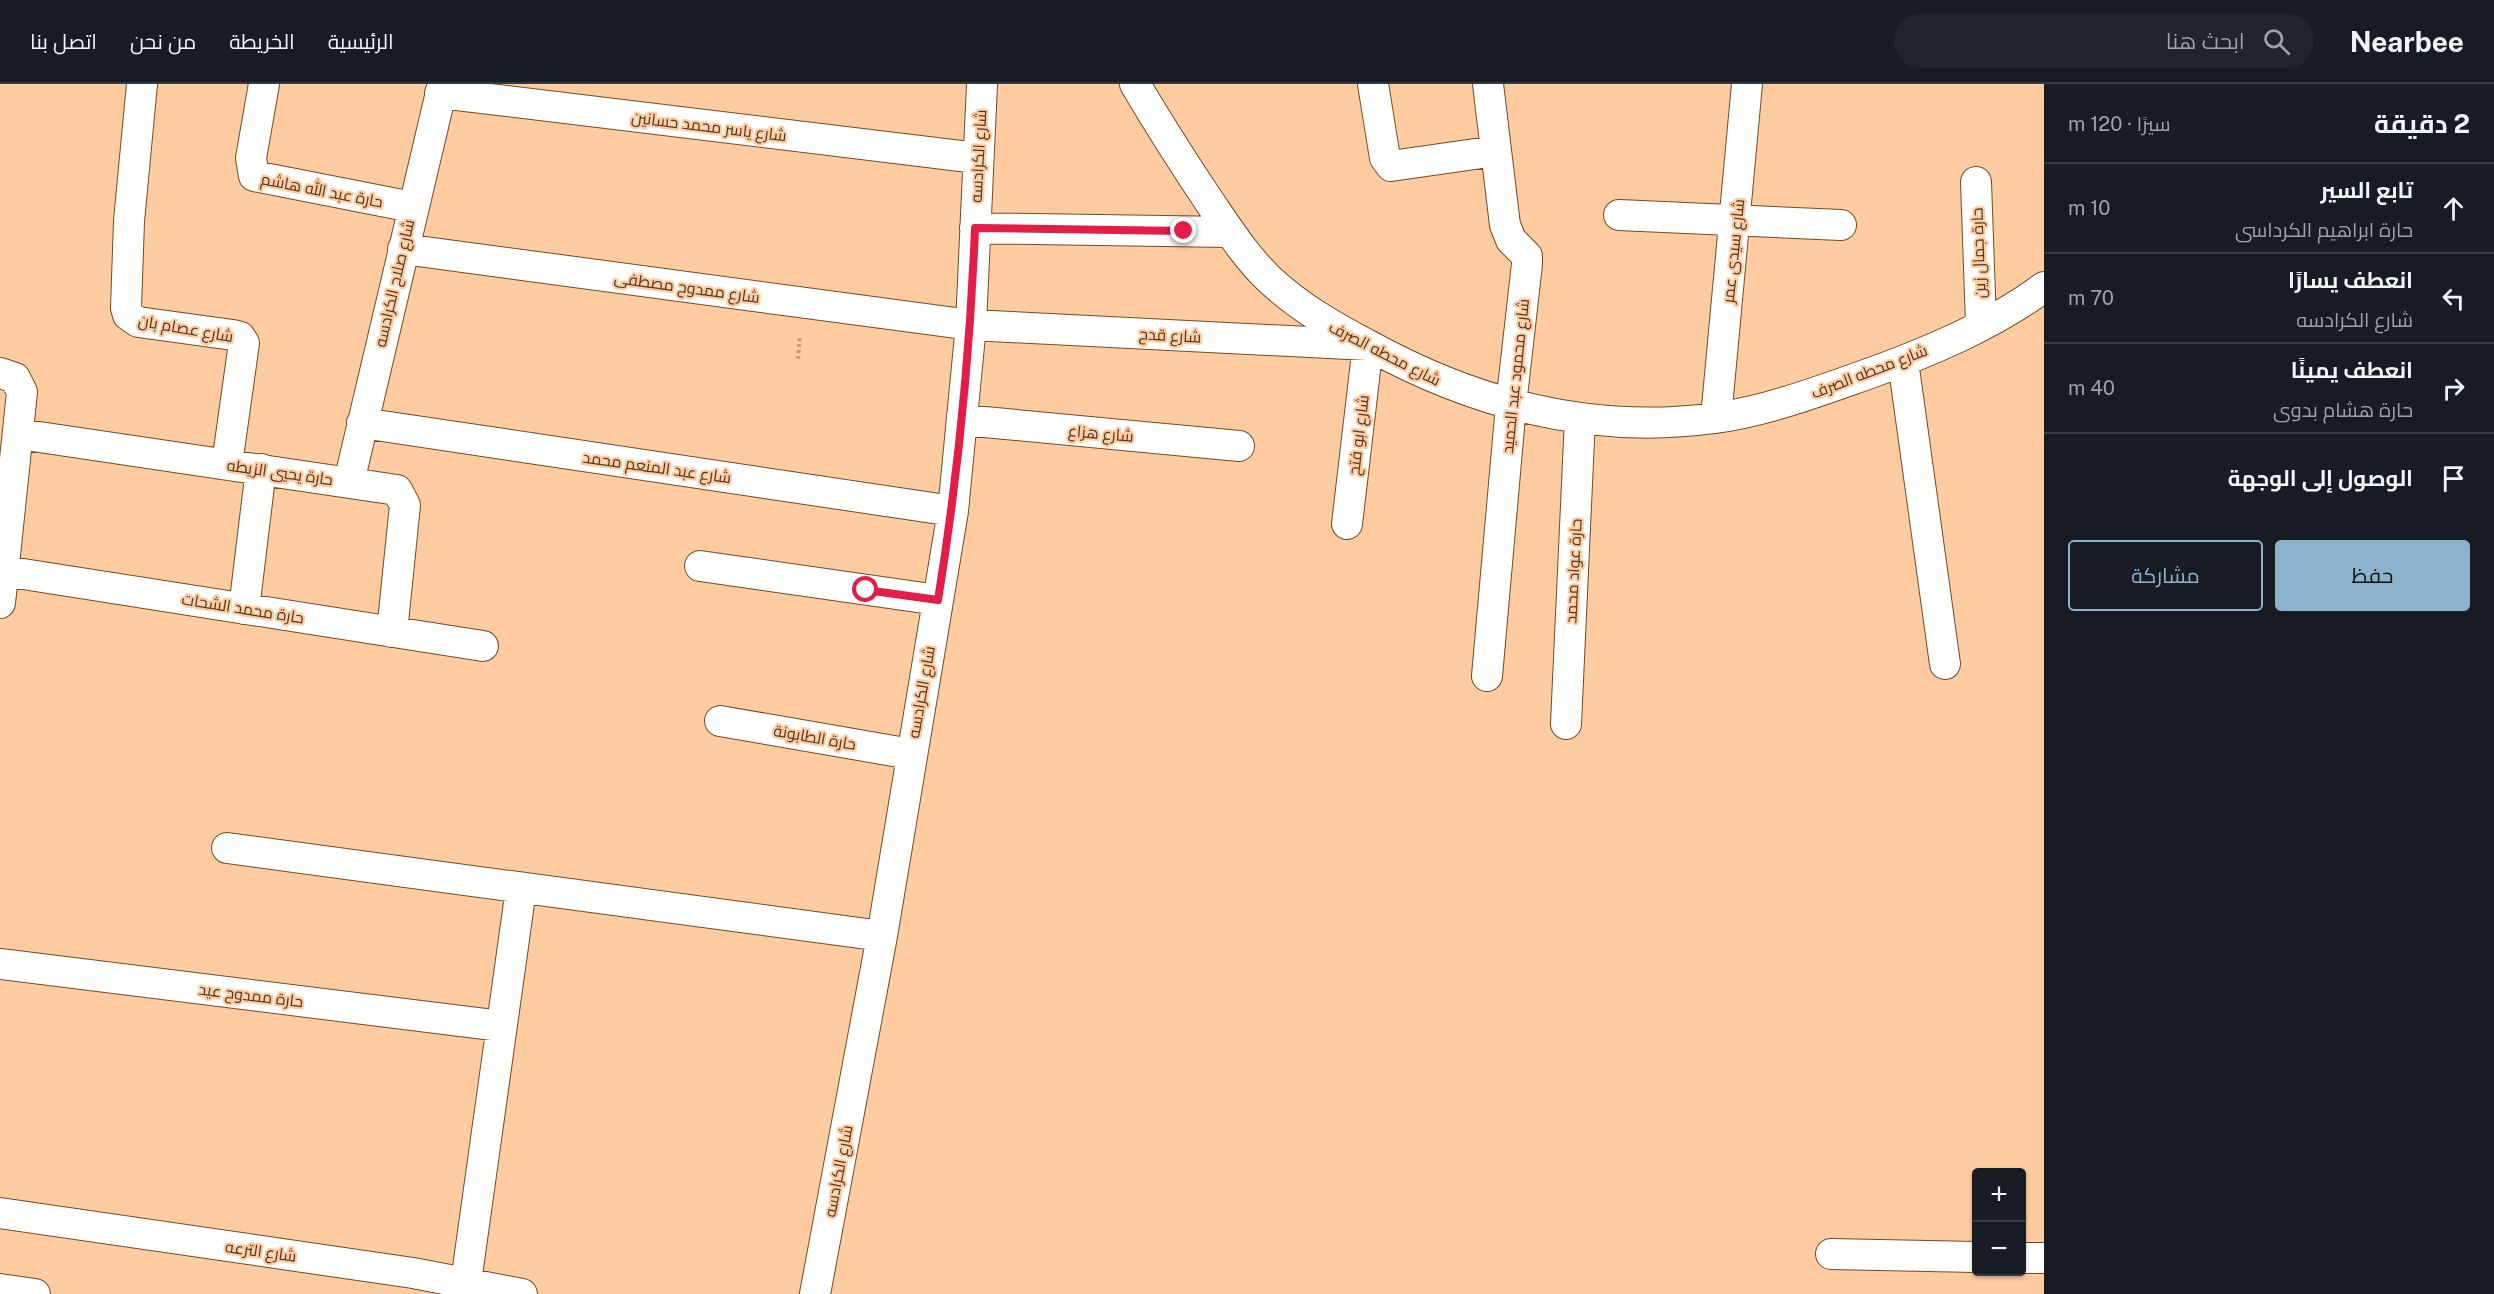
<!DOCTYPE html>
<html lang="ar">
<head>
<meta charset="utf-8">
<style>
  body { margin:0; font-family:"Public Sans",Cairo,sans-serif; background:#20242c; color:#f1f3f6; direction:rtl }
  .controls { position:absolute; right:18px; bottom:18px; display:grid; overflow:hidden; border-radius:6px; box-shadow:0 2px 4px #0004 }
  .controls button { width:54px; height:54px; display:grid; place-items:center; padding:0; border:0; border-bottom:2px solid #363941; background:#171b24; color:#f1f3f6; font:30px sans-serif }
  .stop { position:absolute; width:18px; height:18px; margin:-14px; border:4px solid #e11d48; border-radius:50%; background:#fff }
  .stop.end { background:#e11d48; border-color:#fff; box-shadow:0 2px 6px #0008 }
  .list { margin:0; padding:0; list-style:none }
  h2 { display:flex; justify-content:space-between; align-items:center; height:78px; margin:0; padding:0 24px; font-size:26px }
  h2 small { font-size:20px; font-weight:400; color:#9ea1a6 }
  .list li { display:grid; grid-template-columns:39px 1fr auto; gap:18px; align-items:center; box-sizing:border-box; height:90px; padding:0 24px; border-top:2px solid #363941 }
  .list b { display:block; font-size:22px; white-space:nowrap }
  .list p { margin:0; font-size:20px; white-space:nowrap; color:#9ea1a6 }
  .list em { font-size:20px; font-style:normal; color:#9ea1a6 }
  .actions { display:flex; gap:12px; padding:18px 24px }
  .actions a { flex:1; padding:14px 0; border:2px solid #8cb3cb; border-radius:6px; text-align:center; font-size:21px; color:#8cb3cb }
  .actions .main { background:#8cb3cb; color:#111 }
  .icon { flex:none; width:33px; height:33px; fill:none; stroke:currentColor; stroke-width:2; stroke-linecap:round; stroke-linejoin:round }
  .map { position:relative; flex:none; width:2044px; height:1210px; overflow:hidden; direction:ltr }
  header { display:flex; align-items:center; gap:36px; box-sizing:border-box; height:84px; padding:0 30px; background:#171b24; border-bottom:2px solid #363941 }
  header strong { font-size:28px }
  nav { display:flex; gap:33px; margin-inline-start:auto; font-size:21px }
  .search { width:420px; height:54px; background:#20242c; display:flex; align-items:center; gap:15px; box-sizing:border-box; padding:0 21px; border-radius:33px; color:#9ea1a6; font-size:22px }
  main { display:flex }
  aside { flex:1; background:#171b24 }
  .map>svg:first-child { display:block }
</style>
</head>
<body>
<header>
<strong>Nearbee</strong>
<div class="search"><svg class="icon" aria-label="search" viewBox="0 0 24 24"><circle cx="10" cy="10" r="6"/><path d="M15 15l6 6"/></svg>ابحث هنا</div>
<nav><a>الرئيسية</a><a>الخريطة</a><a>من نحن</a><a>اتصل بنا</a></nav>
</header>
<main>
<aside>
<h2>2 دقيقة<small>سيرًا · 120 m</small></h2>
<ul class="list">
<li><svg class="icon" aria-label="ahead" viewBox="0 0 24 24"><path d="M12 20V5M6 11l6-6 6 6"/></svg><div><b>تابع السير</b><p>حارة ابراهيم الكرداسى</p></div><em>10 m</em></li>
<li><svg class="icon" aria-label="left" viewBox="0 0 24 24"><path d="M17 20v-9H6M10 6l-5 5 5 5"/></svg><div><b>انعطف يسارًا</b><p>شارع الكرادسه</p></div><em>70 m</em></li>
<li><svg class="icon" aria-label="right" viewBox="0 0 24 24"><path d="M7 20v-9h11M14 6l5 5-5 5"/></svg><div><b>انعطف يمينًا</b><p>حارة هشام بدوى</p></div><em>40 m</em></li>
<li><svg class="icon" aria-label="arrive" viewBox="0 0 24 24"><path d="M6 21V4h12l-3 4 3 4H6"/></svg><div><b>الوصول إلى الوجهة</b></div></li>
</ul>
<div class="actions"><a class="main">حفظ</a><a>مشاركة</a></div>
</aside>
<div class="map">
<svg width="2044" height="1210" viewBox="0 0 2044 1210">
  <rect width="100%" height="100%" fill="#ffcba0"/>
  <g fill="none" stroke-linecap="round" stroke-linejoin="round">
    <defs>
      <path id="minor" d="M142,0L129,137L126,224L128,231L138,238L233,251L240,253L244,259L227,380
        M264,0L251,74L254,92L412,123
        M1135,0C1160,42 1186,83 1213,123C1230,148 1248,175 1269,195C1299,223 1332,242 1368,261C1475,320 1591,351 1715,334C1766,327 1817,308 1865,291C1926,269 1992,242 2044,203
        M1373,0L1385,74L1391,82L1496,67
        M440,9L977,74
        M1976,98L1981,240
        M1619,131L1841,141
        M975,144L1230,148
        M403,165L971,241L1368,261L1347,440
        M1903,277L1945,580
        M0,289L15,294L22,308L0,519
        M1716,334L1747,0
        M963,336L1239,362
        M362,339L953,427
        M19,350L397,406L405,421L392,548
        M349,398L443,0
        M700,482L938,516
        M4,487L483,562
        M244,525L261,385
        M1487,592L1511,321L1527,180V172L1511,156L1505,141L1488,0
        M720,637L911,670
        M1566,640L1580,334
        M227,764L882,852
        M0,880L501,942
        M0,1129L413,1189L522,1210
        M1831,1170L1976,1173
        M2022,1174H2044
        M466,1198L521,805
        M0,1205L35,1210
        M815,1210L882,852L953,427L971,241L982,0"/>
    </defs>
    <use href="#minor" stroke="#754a21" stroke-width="32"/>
    <path stroke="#c99f7b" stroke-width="4" stroke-dasharray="3 3" stroke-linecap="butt" d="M798,275L800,252"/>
    <use href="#minor" stroke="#fff" stroke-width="30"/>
  </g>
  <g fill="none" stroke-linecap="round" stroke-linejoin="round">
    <path stroke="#e11d48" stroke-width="8" d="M866,506L938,516C958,392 970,270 975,144L1184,147"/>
  </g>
  <g text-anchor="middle" stroke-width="4.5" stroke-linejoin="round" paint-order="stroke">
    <g font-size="16" fill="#4c3826" stroke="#ffcba0">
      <text transform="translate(709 42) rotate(7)" y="6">شارع ياسر محمد حسانين</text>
      <text transform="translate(978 72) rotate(-87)" y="6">شارع الكرادسه</text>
      <text transform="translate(322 106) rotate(11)" y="6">حارة عبد الله هاشم</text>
      <text transform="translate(1733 167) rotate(-84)" y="6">شارع سيدى عمر</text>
      <text transform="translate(1978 169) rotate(-92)" y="6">حارة جمال زين</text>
      <text transform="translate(394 199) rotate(-77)" y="6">شارع صلاح الكرادسه</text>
      <text transform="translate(687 203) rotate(8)" y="6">شارع ممدوح مصطفى</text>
      <text transform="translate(186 244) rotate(10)" y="6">شارع عصام بان</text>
      <text transform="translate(1170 251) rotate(3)" y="6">شارع قدح</text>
      <text transform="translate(1385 269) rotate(27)" y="6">شارع محطه الصرف</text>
      <text transform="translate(1869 287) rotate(-21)" y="6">شارع محطه الصرف</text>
      <text transform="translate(1515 292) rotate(-84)" y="6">شارع محمود عبد الحميد</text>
      <text transform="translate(1101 349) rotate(5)" y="6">شارع هزاع</text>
      <text transform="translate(1358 351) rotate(-83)" y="6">شارع ابو فتح</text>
      <text transform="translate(657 383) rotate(8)" y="6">شارع عبد المنعم محمد</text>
      <text transform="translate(280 388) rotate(8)" y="6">حارة يحيي الزيطه</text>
      <text transform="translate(1573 487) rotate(-87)" y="6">حارة عواد محمد</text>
      <text transform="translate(243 524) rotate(9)" y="6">حارة محمد الشحات</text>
      <text transform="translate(921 608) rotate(-80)" y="6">شارع الكرادسه</text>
      <text transform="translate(815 653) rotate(10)" y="6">حارة الطابونة</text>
      <text transform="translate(251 911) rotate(7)" y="6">حارة ممدوح عيد</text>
      <text transform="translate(838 1087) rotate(-79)" y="6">شارع الكرادسه</text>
      <text transform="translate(261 1167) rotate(8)" y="6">شارع الترعه</text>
    </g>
  </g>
</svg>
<div class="controls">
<button>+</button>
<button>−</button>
</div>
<div class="stop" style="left:866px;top:506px"></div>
<div class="stop end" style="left:1184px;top:147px"></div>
</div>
</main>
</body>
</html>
